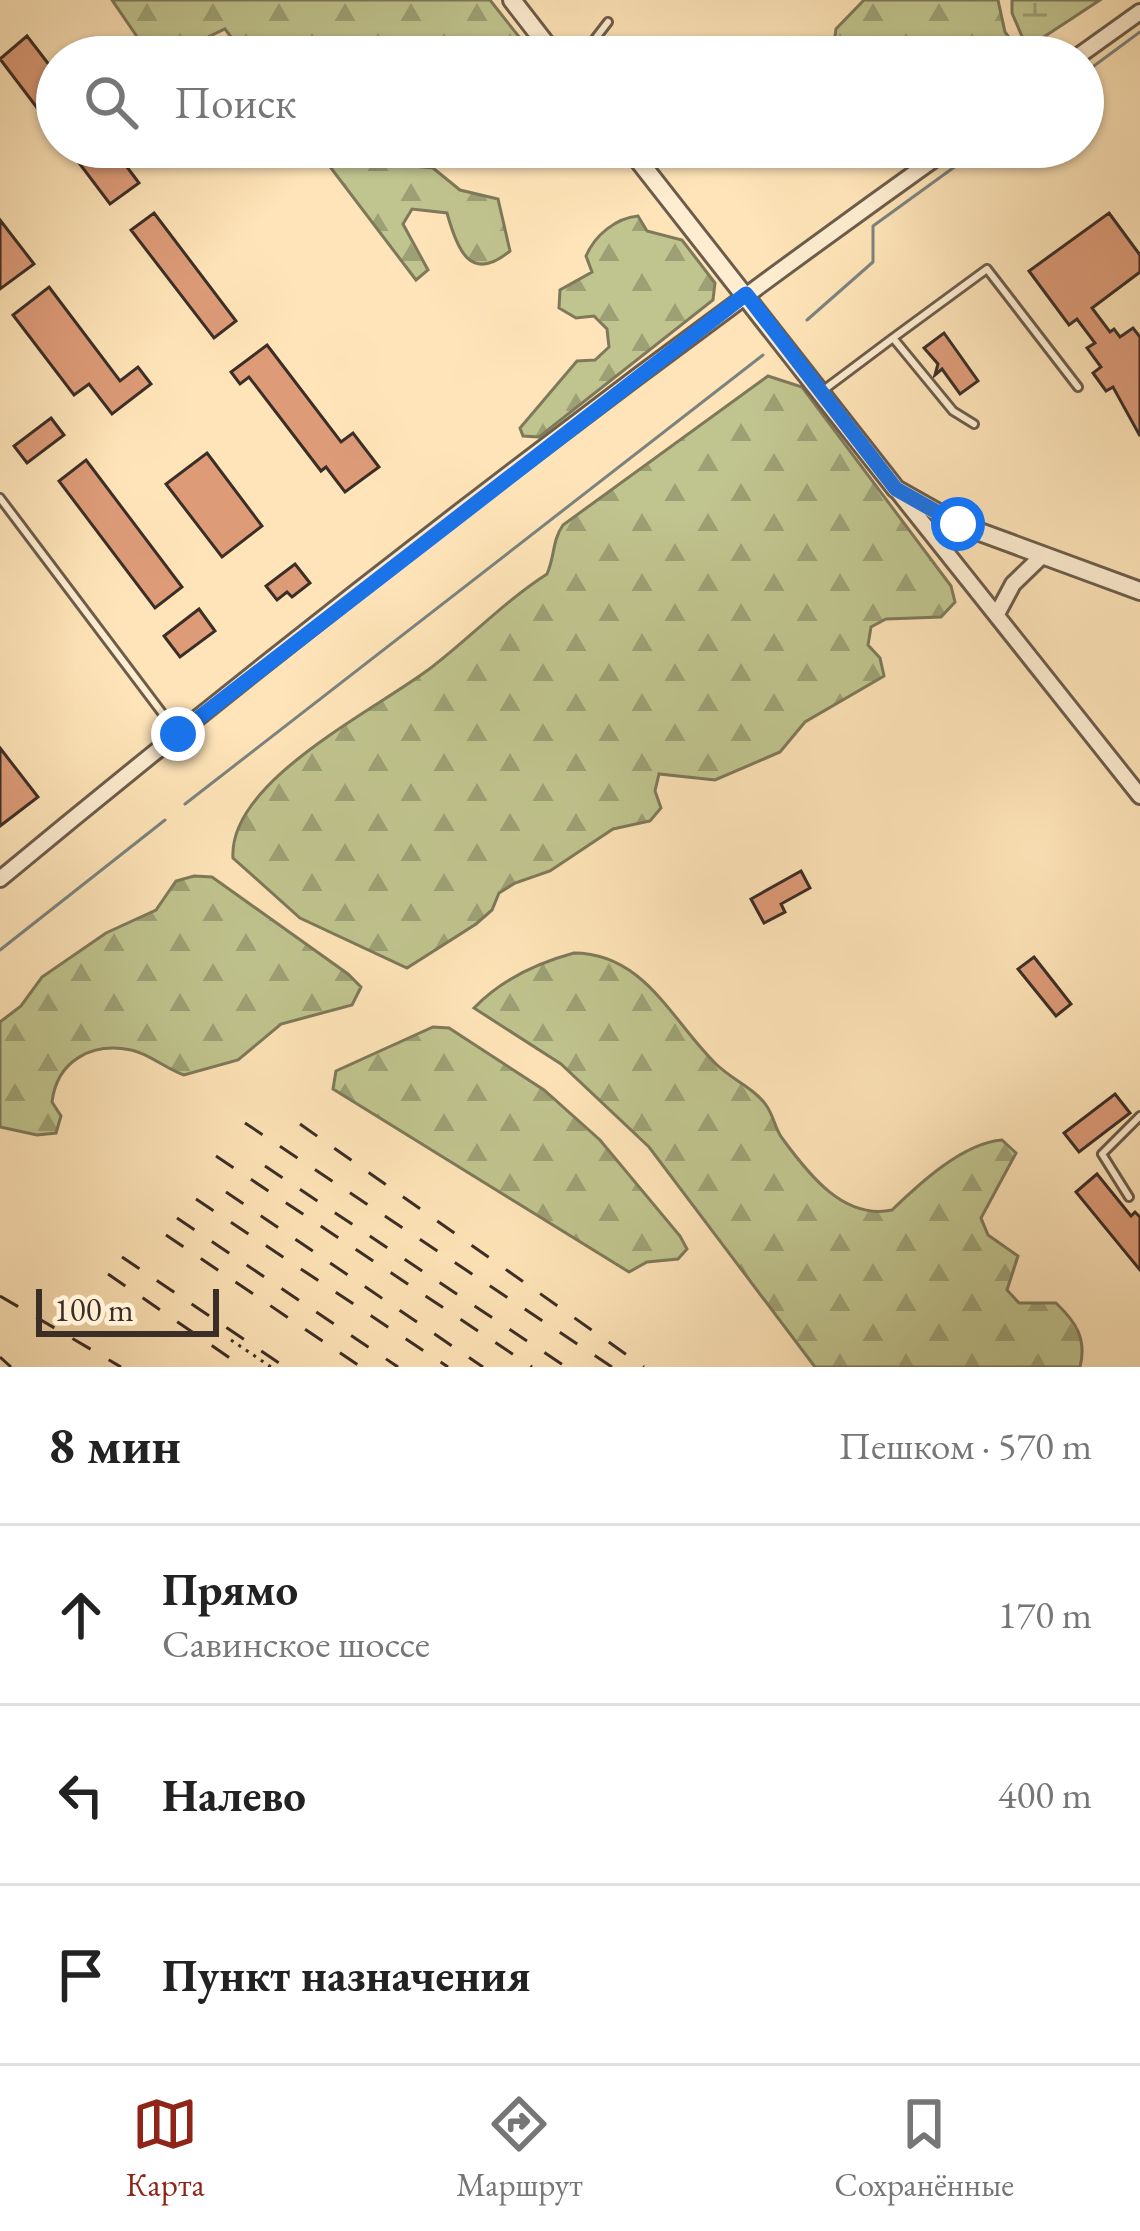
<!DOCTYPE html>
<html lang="ru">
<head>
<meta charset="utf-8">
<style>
  body { margin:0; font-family:"EB Garamond",serif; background:#f2f2f2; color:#222 }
  .scale { position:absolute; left:36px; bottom:30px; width:183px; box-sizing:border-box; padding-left:12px; border:6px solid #3b2e27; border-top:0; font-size:33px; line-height:42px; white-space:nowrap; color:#3b2e27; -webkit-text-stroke:9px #feedd1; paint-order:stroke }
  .stop { position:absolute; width:36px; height:36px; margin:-27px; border:9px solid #1a73e8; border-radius:50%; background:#fff }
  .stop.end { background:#1a73e8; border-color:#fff; box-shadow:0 3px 12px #0008 }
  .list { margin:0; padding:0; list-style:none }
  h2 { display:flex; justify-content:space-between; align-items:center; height:156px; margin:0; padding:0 48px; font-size:51px }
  h2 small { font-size:39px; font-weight:400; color:#767676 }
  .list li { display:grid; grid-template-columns:78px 1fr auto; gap:36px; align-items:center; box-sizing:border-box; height:180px; padding:0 48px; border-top:3px solid #e0e0e0 }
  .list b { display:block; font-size:45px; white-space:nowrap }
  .list p { margin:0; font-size:39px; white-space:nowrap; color:#767676 }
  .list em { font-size:39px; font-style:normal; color:#767676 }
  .icon { flex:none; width:66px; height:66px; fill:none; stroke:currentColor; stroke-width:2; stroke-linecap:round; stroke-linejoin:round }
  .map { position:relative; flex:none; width:1140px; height:1367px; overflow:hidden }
  .search { position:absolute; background:#fff; box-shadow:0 3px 9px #0004; left:36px; right:36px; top:36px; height:132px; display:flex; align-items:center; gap:30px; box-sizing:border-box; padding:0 42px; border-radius:66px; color:#767676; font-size:45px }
  .sheet { height:696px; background:#fff }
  nav { display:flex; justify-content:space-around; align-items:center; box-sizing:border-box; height:168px; border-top:3px solid #e0e0e0; background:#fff; font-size:33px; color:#767676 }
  nav a { display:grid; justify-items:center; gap:6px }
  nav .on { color:#8f2418 }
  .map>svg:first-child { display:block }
</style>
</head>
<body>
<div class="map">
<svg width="1140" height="1367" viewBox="0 0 1140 1367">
  <defs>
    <pattern id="forest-firs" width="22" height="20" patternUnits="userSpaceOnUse" patternTransform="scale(3)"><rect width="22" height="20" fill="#c0c48e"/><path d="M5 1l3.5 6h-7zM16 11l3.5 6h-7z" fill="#9da074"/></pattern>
    <pattern id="wetland-marsh" width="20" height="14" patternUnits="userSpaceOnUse" patternTransform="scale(3)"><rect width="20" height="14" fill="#c0c48e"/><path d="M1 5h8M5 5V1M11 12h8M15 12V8" fill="none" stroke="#9da074"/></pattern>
  </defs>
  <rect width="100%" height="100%" fill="#fee4b8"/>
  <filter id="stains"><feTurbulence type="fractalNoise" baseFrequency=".00167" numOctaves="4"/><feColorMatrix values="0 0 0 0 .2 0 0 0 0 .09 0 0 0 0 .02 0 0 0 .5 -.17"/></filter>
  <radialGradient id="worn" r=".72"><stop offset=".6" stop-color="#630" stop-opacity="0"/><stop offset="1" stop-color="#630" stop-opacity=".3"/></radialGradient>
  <path fill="url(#forest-firs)" stroke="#7e795a" stroke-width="3" d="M112,0H490L535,57H246L225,29L166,57H151Z
    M864,0H998L1005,32L1024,57H832L836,29Z
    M315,147H402L414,166L433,168L460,190L498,199L510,251C470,284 457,249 447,213L412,209L403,224L428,270L416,280Z
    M638,216L647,231L682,240L715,283L713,300L539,437L523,436L520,428L577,361L595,360L609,347L607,329L594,316L576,318L559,308L560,290L592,272L586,256C595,235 616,218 638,216Z
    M768,376L802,387L951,586L955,602L941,617L886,619L871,627L868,645L880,658L884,676L805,722L780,752L715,780L659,774L655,791L661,808L650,821L613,829L550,871L515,883L499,893L492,910L476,924L407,968L300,918L233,858C228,781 376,710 432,667C471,637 505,601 547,574C555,556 552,541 563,525Z
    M194,876L212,877L348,974L361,987L352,1005L281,1024L238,1060L184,1075C166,1069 148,1053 131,1050C91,1042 57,1061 52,1102L61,1116L56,1133L37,1135L0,1127V1022L21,1006L42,977L106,933L156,910L176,881Z
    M574,953C644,953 672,1021 716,1064C731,1079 754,1088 766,1105C774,1116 775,1129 782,1138C809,1175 844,1220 892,1210C920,1183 963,1143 1002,1140L1016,1153L981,1218L988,1235L1018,1256L1007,1290L1019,1303H1056C1076,1322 1087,1339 1080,1367H815L649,1147L561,1064L474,1008C501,980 537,963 574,953Z
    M433,1027L449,1028L544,1090L600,1140L680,1236L687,1249L678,1259L647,1262L629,1272L333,1089L336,1071Z"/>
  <path fill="url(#wetland-marsh)" stroke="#7e795a" stroke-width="3" d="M1012,0H1100L1027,48L1012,13Z"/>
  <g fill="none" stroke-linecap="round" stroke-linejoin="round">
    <path stroke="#7b837f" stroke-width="3" d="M1083,74L1140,32
      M807,320L873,262V226L982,147
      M185,804L763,355
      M0,950L165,820"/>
  </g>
  <path fill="#dd9b78" stroke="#3b2e27" stroke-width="3" d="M27,36L57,75V134L0,59Z
    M67,147H112L139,183L110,204Z
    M154,213L236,321L214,338L131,230Z
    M1109,213L1140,255V272L1092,308L1110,332L1114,329L1120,337L1133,328L1140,337V436L1113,387L1106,391L1093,373L1101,367L1087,348L1095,343L1077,319L1069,325L1029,271Z
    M0,220L34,264L0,289Z
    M49,287L120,381L138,367L151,384L112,414L89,384L74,395L13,315Z
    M944,333L978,381L960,394L942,369L935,375L938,364L924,348Z
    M267,345L341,442L353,433L379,467L345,492L326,467L321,471L249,377L240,384L231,372Z
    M51,418L64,435L27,463L14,446Z
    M207,453L262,526L222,557L166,484Z
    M86,460L182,587L155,608L59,481Z
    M295,564L310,583L292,597L287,592L277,600L266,586Z
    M199,609L215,631L180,657L164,636Z
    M0,748L38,797L0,826Z
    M801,871L810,888L781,904L785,912L764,923L751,899Z
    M1034,957L1071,1004L1056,1016L1018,969Z
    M1115,1094L1130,1113L1079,1152L1064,1133Z
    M1097,1174L1131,1216L1135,1212L1140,1217V1270L1076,1192Z"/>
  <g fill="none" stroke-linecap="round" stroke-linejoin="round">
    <defs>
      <path id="service" d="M581,57L608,22
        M893,338L987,269L1078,387
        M825,389L893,338L953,411L974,424
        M0,498L178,734
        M1129,1197L1102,1154L1140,1116"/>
      <path id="minor" d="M1077,57L1140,12
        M899,493L1140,796
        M997,614L1013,584L1043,555
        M0,879C308,624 626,379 951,147"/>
      <path id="tertiary" d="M512,0L556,57
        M628,147L896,489L958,524L1140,591"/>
    </defs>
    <use href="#service" stroke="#6c5c4b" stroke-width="12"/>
    <use href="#minor" stroke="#6c5c4b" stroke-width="20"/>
    <use href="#tertiary" stroke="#6c5c4b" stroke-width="22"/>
    <path stroke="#3b2e27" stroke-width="3" stroke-dasharray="3 6" stroke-linecap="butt" d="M231,1340L271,1367"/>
    <use href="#service" stroke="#feedd1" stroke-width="6"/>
    <use href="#minor" stroke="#feedd1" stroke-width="14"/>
    <use href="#tertiary" stroke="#feedd1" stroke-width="16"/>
    <path stroke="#3b2e27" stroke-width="3" stroke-dasharray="21 21" stroke-linecap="butt" d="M245,1123L612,1367
      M300,1124L644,1367
      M216,1156L532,1367
      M265,1166L566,1367
      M226,1192L483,1367
      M196,1199L448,1367
      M177,1218L398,1367
      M166,1235L361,1367
      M122,1257L285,1367
      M108,1274L243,1367
      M0,1296L121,1367
      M0,1357L11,1367"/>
  </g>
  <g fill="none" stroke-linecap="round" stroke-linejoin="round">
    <path stroke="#1a73e8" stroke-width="15" d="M178,734L746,294L896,489L958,524"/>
  </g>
  <rect width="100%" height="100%" filter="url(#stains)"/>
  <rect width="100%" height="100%" fill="url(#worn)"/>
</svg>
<div class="scale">100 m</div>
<div class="stop" style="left:958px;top:524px"></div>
<div class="stop end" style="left:178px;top:734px"></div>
<div class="search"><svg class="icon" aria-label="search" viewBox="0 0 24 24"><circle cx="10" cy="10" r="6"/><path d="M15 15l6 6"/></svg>Поиск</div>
</div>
<section class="sheet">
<h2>8 мин<small>Пешком · 570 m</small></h2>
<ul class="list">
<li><svg class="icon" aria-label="ahead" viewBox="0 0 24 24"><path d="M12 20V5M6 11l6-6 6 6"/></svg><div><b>Прямо</b><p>Савинское шоссе</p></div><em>170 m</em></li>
<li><svg class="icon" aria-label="left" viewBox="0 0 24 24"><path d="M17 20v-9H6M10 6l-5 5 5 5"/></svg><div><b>Налево</b></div><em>400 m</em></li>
<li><svg class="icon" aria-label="arrive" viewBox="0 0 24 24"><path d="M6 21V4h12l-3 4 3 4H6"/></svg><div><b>Пункт назначения</b></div></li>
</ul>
</section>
<nav>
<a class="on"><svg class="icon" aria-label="map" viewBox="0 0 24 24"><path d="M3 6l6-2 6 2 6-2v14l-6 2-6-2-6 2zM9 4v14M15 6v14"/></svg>Карта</a>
<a><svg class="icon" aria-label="directions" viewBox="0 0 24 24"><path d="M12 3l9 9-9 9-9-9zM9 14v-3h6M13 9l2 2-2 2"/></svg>Маршрут</a>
<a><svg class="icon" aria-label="saved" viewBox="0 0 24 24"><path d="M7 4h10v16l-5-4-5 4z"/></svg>Сохранённые</a>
</nav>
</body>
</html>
